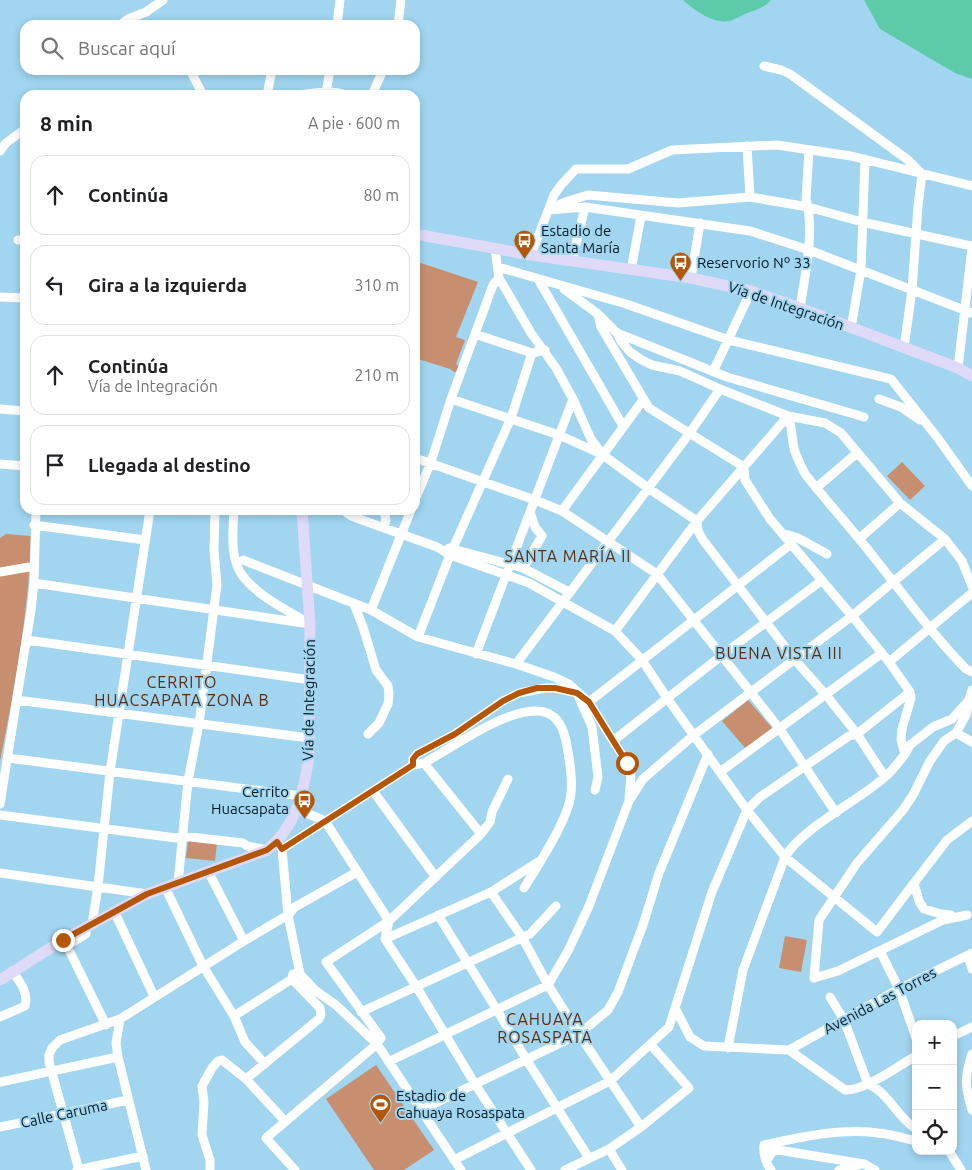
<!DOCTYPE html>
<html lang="es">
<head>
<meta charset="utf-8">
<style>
  body { margin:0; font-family:Ubuntu,sans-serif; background:#f2f2f2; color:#202124 }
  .controls { position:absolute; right:15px; bottom:15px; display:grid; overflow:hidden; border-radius:10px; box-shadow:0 2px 8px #0003 }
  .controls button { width:45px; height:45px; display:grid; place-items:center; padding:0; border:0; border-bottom:1px solid #e0e0e0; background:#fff; color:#202124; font:25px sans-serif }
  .stop { position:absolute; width:15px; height:15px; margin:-11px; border:4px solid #b55607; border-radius:50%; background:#fff }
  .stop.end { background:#b55607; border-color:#fff; box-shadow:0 1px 5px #0008 }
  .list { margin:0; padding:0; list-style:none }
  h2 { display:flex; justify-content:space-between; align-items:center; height:65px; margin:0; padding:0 20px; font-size:21px }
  h2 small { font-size:16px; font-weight:400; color:#757577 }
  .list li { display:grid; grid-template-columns:32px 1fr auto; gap:15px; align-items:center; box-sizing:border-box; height:80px; margin:0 10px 10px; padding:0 10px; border:1px solid #e0e0e0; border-radius:15px }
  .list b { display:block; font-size:19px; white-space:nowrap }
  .list p { margin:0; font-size:16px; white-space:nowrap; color:#757577 }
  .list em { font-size:16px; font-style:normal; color:#757577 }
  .icon { flex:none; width:28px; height:28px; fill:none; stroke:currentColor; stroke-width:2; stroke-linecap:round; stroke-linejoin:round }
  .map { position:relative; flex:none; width:972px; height:1170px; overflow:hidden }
  .search { position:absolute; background:#fff; box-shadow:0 2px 8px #0003; left:20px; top:20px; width:400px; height:55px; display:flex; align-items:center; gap:12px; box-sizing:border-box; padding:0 18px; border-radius:15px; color:#757577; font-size:19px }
  .panel { position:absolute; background:#fff; box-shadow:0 2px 8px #0003; left:20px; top:90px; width:400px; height:425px; border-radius:15px }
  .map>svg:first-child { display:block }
</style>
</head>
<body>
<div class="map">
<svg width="972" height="1170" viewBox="0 0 972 1170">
  <rect width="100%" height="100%" fill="#a1d5f0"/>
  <path fill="#c78f6f" d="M415,261L478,282L456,337L465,340L456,364L459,368L458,371L454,372L450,369L415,358Z
    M902,462L925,486L910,500L887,476Z
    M6,534L31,536C29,612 15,687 0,761V538Z
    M748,700L773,729L746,749L722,721Z
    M188,840L217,843L215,861L186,858Z
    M785,936L807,940L801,972L779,968Z
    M376,1065L434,1150L404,1170H374L326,1099Z"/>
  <path fill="#5dcbaa" d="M683,0H771C764,8 756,10 747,13C741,15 735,20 729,21C713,24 694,10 683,0Z
    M864,0H972V79L955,73L880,29Z"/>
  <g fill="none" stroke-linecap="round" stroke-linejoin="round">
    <path stroke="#fff" stroke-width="9" d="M120,25L128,19L146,12L163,0
      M337,25L340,0
      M398,25L401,0
      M764,66L781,70L790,74L908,160L922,174L918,206L912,290L904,348
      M190,70L203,95
      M326,92L330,70
      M267,95L272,70
      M294,95C311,94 330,89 345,95
      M372,95L383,70
      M747,146L750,197
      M0,151L6,143L25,129
      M554,207L565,202L588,195L678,203L750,197L808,207L862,222L972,246
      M549,210L585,207L750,231L809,250L972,313
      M18,240H25
      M495,249L499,278L531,333L556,368L573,399L591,439L603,455L648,488L697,521L698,531L703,540L795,660L826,695L857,734L885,777
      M531,255L554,195L561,185L576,169H628L672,150L777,145L851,156L972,186
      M572,261L585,207
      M498,267L626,304L729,340L891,379L937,437L972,486
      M631,270L641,216
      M691,278L700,223
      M538,279L623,426
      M564,289L598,314L617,333L621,341L630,352L640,359L652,365L680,371L720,389L788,416L825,423L841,433L900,503L945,539L962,561L972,586
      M0,297L25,298
      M800,308C805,275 815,231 806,199L809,150
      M598,314L601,327L649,408L744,467L745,480L770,519L852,616L889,662L910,692L911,698L902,729L901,740L905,754L910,745L933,727L952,719L969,700L972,690
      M851,328L861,270L865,159
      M617,333L727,377L864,417
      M475,334L532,353
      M958,368L972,248
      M713,372L751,291
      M451,399L559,435L601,454
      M879,399L901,407L920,420
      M0,409L25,411
      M415,458L535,500L562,511L657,574L779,728L836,813
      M0,464L25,466
      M816,488L857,453
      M415,500L431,462L451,399L493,285L499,278
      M234,510C233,529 230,555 240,572C254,594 283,608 305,621
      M343,510L351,516L437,547L450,555L529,583L615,631L642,660L667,698L747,810L785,857L877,932L914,883
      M384,510L386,520L384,528
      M562,511L643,400
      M34,525L145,540
      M782,533L798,538L827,554
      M860,538L900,503
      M449,548L523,568L569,592
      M243,560L371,610L418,637L516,664L554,677L569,684L589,702L627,763L631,777L629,798
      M523,568L542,536L535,527L530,512
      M0,572L29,567
      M34,583L310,624
      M354,604L363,627L376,670L388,686L389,694L388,704L379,723L368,734
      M371,610L411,510
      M615,631L697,521L788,416C793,430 791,435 794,448C796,457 801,465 805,474C828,503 853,530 876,560C906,597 933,636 966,669L972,672
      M418,637L450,555L511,418L532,353L545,350
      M27,640L311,680
      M476,654L573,399
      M889,662L972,593
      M516,664L689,434L720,389
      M17,700L309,738
      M589,702L791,544
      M956,733L972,742
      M613,741L721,656L821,581
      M8,758L301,796
      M424,763L481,834
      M413,765V759L417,754L455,734L503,701L519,693L545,688H555L577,693L592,727L598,777L595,790
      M720,772L882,653
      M373,791L435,876
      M0,804L31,610L34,583L36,510
      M297,809L325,821L389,921L385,939L416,986L475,1084L531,1170
      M0,815L176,838L182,836L243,843L247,846L267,850
      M279,845L282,849L288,915L300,974L316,991L336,1005L377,1044L461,1170
      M282,849L413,765L424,763C453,747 504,710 537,711C555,711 563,726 566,741C569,757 573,777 571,793C569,819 538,865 524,888
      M208,871L244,941
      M0,873L147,894
      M178,883L188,781L199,724L217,585L214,550L215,510
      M165,887L203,966L234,1016L245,1042L265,1064
      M491,892L522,937L548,985L579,1034L641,1127
      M114,911L154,996
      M438,915L497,1010L526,1059L589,1158
      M951,915L941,914L924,909L919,901L914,883L947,840L972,821
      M967,915L943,920L838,971L814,978L819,920L857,863L903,810L913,795L930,761L944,741L956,733L966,715L969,700
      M92,924L98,886L110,772L150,510
      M86,927V934L67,946L106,1025
      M385,939L491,892L538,862
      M880,951L899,989L916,1038
      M968,955L972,969
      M830,997L844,1020L868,1084C888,1092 897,1117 916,1129
      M675,1008L690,1037L704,1046L789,1050L845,1090C865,1091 898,1066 916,1056
      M361,1012L530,934L556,906
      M234,1016L292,979L293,974
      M0,1017L25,1006C29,993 20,982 12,971
      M120,1019L116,1043L118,1057L146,1170
      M953,1036L972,1027
      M728,1048L743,970L785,857C803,827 857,802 885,777C892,771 899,762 905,754
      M789,1050L899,989L972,953
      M972,1054C964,1078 965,1086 972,1110
      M390,1061L548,985L568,951L589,906L629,801L643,779L694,735L852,616L945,539
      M246,1079L319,1019L321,1015L320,1008L292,979
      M0,1082L118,1057
      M421,1110L579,1034L608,1010L618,992L643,925L659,873L708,754
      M0,1127L128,1100
      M609,1149L622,1170
      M949,1151L961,1170
      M454,1160L610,1081L669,1027L712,892L747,810L760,797L849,736L857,734L910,692
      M767,1160L772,1152L778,1150L864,1164L875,1170
      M77,1170L143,1156
      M79,1170L49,1062V1055L52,1048L60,1040L120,1019L244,941L288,915L295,907L357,872
      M210,1170V1160L202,1135L204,1102L202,1086L212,1068L218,1061L222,1060L246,1079L285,1121
      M295,1170L266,1138L377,1044L381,1038L326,962L389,921L481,834L490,822L492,812L508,779
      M565,1170L609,1149L641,1127L689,1088L651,1045
      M771,1170C766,1164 763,1153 764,1145C802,1137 839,1128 878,1133C891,1134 903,1138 916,1141
      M839,1170L859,1165"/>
    <path stroke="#dedaf8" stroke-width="11" d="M415,234L531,255L691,278L751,291L800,308L958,368L972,376
      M0,980L63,940L147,894L267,850C296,827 304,791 309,756L310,624L302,510"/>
  </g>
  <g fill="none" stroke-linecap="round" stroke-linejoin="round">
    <path stroke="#b55607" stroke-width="6" d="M63,940L147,894L267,850L277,842L282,849L413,765V759L417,754L455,734L503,701L519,693L537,688H555L577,693L589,702L627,763"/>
  </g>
  <defs>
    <symbol id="bus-pin" viewBox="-11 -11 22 30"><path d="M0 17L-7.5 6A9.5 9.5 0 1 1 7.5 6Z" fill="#b55607" stroke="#a1d5f0"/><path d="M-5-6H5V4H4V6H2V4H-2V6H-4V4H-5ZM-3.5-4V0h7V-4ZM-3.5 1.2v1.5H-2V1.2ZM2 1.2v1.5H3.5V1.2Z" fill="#fff"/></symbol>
    <symbol id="stadium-pin" viewBox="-11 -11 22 30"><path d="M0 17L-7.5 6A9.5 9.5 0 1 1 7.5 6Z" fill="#b55607" stroke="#a1d5f0"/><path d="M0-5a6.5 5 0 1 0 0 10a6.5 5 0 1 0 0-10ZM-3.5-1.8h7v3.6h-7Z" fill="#fff"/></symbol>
  </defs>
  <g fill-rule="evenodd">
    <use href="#bus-pin" x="512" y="228" width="25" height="34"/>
    <use href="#bus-pin" x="668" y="250" width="25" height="34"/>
    <use href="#bus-pin" x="292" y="788" width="25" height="34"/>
    <use href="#stadium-pin" x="368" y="1092" width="25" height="34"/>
  </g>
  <g text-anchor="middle" stroke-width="4" stroke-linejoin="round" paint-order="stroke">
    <g font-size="15" fill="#071b25" stroke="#a1d5f0" text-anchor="start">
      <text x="541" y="236">Estadio de<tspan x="541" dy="17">Santa María</tspan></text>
      <text x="697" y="268">Reservorio Nº 33</text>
      <text x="289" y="797" text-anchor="end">Cerrito<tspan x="289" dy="17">Huacsapata</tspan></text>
      <text x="396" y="1101">Estadio de<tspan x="396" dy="17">Cahuaya Rosaspata</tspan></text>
    </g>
    <g font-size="15" fill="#071b25" stroke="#a1d5f0">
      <text transform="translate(786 306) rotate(19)" y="5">Vía de Integración</text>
      <text transform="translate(309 700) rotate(-89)" y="5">Vía de Integración</text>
      <text transform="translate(880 1001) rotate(-28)" y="5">Avenida Las Torres</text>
      <text transform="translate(64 1114) rotate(-12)" y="5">Calle Caruma</text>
    </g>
    <g font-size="16" letter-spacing="1" fill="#5c2d0e" stroke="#a1d5f0">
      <text x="568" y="562">SANTA MARÍA II</text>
      <text x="779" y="659">BUENA VISTA III</text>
      <text x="182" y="688">CERRITO<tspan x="182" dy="18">HUACSAPATA ZONA B</tspan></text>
      <text x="545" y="1025">CAHUAYA<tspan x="545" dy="18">ROSASPATA</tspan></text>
    </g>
  </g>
</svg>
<div class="controls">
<button>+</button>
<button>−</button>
<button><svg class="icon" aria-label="locate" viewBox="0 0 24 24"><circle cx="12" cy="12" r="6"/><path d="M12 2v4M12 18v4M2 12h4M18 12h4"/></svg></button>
</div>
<div class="stop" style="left:627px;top:763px"></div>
<div class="stop end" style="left:63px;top:940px"></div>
<div class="search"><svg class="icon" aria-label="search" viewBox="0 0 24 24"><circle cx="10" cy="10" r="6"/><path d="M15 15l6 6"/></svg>Buscar aquí</div>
<section class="panel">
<h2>8 min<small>A pie · 600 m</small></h2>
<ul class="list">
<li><svg class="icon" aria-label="ahead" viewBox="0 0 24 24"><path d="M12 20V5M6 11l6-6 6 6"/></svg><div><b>Continúa</b></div><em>80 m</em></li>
<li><svg class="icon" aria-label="left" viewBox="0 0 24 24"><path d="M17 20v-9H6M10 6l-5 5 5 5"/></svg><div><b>Gira a la izquierda</b></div><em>310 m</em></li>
<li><svg class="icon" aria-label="ahead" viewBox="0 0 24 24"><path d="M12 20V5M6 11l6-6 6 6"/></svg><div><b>Continúa</b><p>Vía de Integración</p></div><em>210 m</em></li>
<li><svg class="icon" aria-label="arrive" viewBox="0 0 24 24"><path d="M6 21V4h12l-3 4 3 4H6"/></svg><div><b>Llegada al destino</b></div></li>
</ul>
</section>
</div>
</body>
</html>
